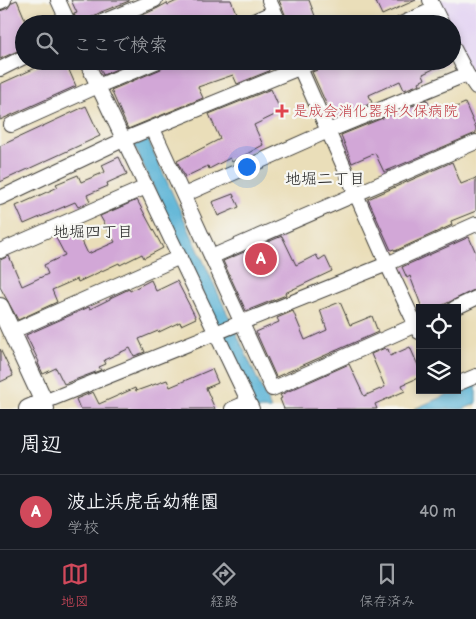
<!DOCTYPE html>
<html lang="ja">
<head>
<meta charset="utf-8">
<style>
  body { margin:0; font-family:"Balsamiq Sans","Klee One",sans-serif; background:#242831; color:#f1f3f6 }
  .controls { position:absolute; right:15px; bottom:15px; display:grid; overflow:hidden; border-radius:0px; box-shadow:0 2px 8px #0003 }
  .controls button { width:45px; height:45px; display:grid; place-items:center; padding:0; border:0; border-bottom:1px solid #363941; background:#171b24; color:#f1f3f6; font:25px sans-serif }
  .you { position:absolute; left:246px; top:166px; width:18px; height:18px; margin:-12px; border:4px solid #fff; border-radius:50%; background:#1a73e8; box-shadow:0 0 0 8px #1a73e833 }
  .badge { display:grid; place-items:center; width:32px; height:32px; border-radius:50%; background:#d1495b; color:#fff; font-size:16px; font-weight:700 }
  .pin { position:absolute; translate:-50% -50%; border:2px solid #fff; box-shadow:0 1px 5px #0006 }
  .list { margin:0; padding:0; list-style:none }
  h2 { display:flex; justify-content:space-between; align-items:center; height:65px; margin:0; padding:0 20px; font-size:21px }
  h2 small { font-size:16px; font-weight:400; color:#9ea1a6 }
  .list li { display:grid; grid-template-columns:32px 1fr auto; gap:15px; align-items:center; box-sizing:border-box; height:75px; padding:0 20px; border-top:1px solid #363941 }
  .list b { display:block; font-size:19px; white-space:nowrap }
  .list p { margin:0; font-size:16px; white-space:nowrap; color:#9ea1a6 }
  .list em { font-size:16px; font-style:normal; color:#9ea1a6 }
  .icon { flex:none; width:28px; height:28px; fill:none; stroke:currentColor; stroke-width:2; stroke-linecap:round; stroke-linejoin:round }
  .map { position:relative; flex:none; width:476px; height:409px; overflow:hidden }
  .search { position:absolute; background:#171b24; box-shadow:0 2px 8px #0003; left:15px; right:15px; top:15px; height:55px; display:flex; align-items:center; gap:12px; box-sizing:border-box; padding:0 18px; border-radius:28px; color:#9ea1a6; font-size:19px }
  .sheet { height:140px; background:#171b24 }
  nav { display:flex; justify-content:space-around; align-items:center; box-sizing:border-box; height:70px; border-top:1px solid #363941; background:#171b24; font-size:14px; color:#9ea1a6 }
  nav a { display:grid; justify-items:center; gap:2px }
  nav .on { color:#d1495b }
  .map>svg:first-child { display:block }
</style>
</head>
<body>
<div class="map">
<svg width="476" height="409" viewBox="0 0 476 409">
  <rect width="100%" height="100%" fill="#f6f6f2"/>
  <filter id="ink" filterUnits="userSpaceOnUse"><feTurbulence type="fractalNoise" baseFrequency=".02" numOctaves="2"/><feDisplacementMap in="SourceGraphic" scale="10" xChannelSelector="R" yChannelSelector="G"/><feConvolveMatrix kernelMatrix="1 2 1 2 8 2 1 2 1" color-interpolation-filters="sRGB"/></filter>
  <filter id="wash" filterUnits="userSpaceOnUse"><feTurbulence type="fractalNoise" baseFrequency=".0096" numOctaves="4" result="noise"/><feDisplacementMap in="SourceGraphic" scale="20" xChannelSelector="R" yChannelSelector="G"/><feGaussianBlur stdDeviation="1.12" result="paint"/><feColorMatrix in="noise" values="0 0 0 0 0 0 0 0 0 0 0 0 0 0 0 0 0 1.4 0 .05"/><feComposite in="paint" operator="in"/></filter>
  <g filter="url(#wash)">
    <rect width="100%" height="100%" fill="#eadeb9"/>
    <path fill="#e3d3f3" d="M432,0H476V79L452,41V24H444Z"/>
    <path fill="#58b2d5" stroke="#3a6778" d="M148,140L271,409H256L134,145Z
      M476,382V404L463,409H414Z"/>
    <g id="blocks">
      <path fill="#d2a7d7" d="M17,0L27,24H24V48L0,59V11L8,8L12,2Z
        M71,0H129V1L101,12L90,18L89,21L78,24L74,14L77,13Z
        M179,0H231L239,21L238,24H123L158,8L167,3L168,5Z
        M279,0H309L318,24H289Z
        M375,0H416L382,15Z
        M51,61H65L76,86L0,120V84Z
        M97,61H135L103,75Z
        M167,61H265L269,71L237,84L233,75L198,87L203,98L128,129L111,90L161,69L165,66Z
        M347,61H450L423,74L425,79L419,82L420,84L404,90L400,81L369,95L372,103L333,119L312,72L320,69L327,63L330,69Z
        M271,89L281,112L254,125L263,145L232,162L230,158L209,169L208,166L185,177L177,161L220,139L209,114Z
        M427,100L434,117L465,103L476,128V133L384,172L375,153L352,163L341,135Z
        M86,106L100,136L0,182V146Z
        M119,157L127,174L107,183L108,186L87,195L90,201L78,207L75,202L24,224L16,206L58,187L56,184L78,175L81,182L105,172L102,165Z
        M452,162L461,184L476,178V211L451,221L452,225L395,251L394,249L391,250L368,199Z
        M233,194L239,207L218,216L212,202Z
        M137,200L163,248L144,258L142,254L120,265L119,263L78,282L77,279L52,290L57,302L18,320L0,287V260L9,256L22,286L48,274L44,265L65,255L56,238L72,231L82,241L88,254L115,242L100,216Z
        M282,236L296,265L316,255L319,260L325,256L332,271L285,293L286,295L246,311L223,261Z
        M469,237L476,253V289L437,308H422L410,276L407,278L402,267Z
        M151,280L156,291L177,281L196,318L181,325L180,322L159,332L158,331L139,339L145,352L134,356L130,348L104,360L106,364L99,367L101,370L64,384L56,368L43,374L38,363L39,362L26,335L89,307L90,309L110,299V298L129,289L130,291Z
        M340,302L350,325L372,316L378,332L276,377L256,332L279,322L277,318L293,311L305,340L327,330L320,310Z
        M410,347L420,370V377L402,385L405,391L375,404L377,409H284L280,399L282,398L280,395L349,364L364,396L385,387L371,354L385,348L386,350L388,349L390,356Z
        M0,349L13,376L0,382Z
        M212,369L218,383L206,388L215,409H80L76,399L93,392L99,404L135,388L136,391L167,380L170,387Z"/>
    </g>
  </g>
  <g filter="url(#ink)">
    <use href="#blocks" fill-opacity="0" stroke="#3b3934" stroke-width="1"/>
    <g fill="none" stroke-linecap="round" stroke-linejoin="round">
      <defs>
        <path id="minor" d="M58,0L69,24
          M269,0L280,24
          M430,0L442,24
          M0,2L4,0
          M97,24L155,0
          M247,24L274,12
          M401,24L434,9
          M86,61L252,409
          M297,61L387,264L419,332
          M0,69L24,57
          M467,74L476,87
          M11,125L98,86L158,61
          M153,129L272,389L420,323
          M184,195L328,131L467,74L452,45
          M0,198L123,140L316,61
          M0,251L146,187
          M211,257L476,142
          M455,308L476,298
          M11,332L180,257
          M457,384L476,376
          M47,409L44,402L387,264L476,224
          M232,409L248,402"/>
        <path id="major" d="M0,307L44,402L28,409"/>
      </defs>
      <use href="#minor" stroke="#3b3934" stroke-width="16"/>
      <use href="#major" stroke="#3b3934" stroke-width="20"/>
      <use href="#minor" stroke="#fff" stroke-width="14"/>
      <use href="#major" stroke="#fff" stroke-width="18"/>
    </g>
  </g>
  <path fill="#e0444e" stroke="#f6f6f2" stroke-width="2" d="M279.5 103.5h5v5h5v5h-5v5h-5v-5h-5v-5h5z"/>
  <g text-anchor="middle" stroke-width="4.5" stroke-linejoin="round" paint-order="stroke">
    <g font-size="15" fill="#be3a42" stroke="#f6f6f2" text-anchor="start">
      <text x="293" y="116">是成会消化器科久保病院</text>
    </g>
    <g font-size="16" fill="#1c1c1c" stroke="#f6f6f2">
      <text x="325" y="184">地堀二丁目</text>
      <text x="93" y="237">地堀四丁目</text>
    </g>
  </g>
</svg>
<div class="controls">
<button><svg class="icon" aria-label="locate" viewBox="0 0 24 24"><circle cx="12" cy="12" r="6"/><path d="M12 2v4M12 18v4M2 12h4M18 12h4"/></svg></button>
<button><svg class="icon" aria-label="layers" viewBox="0 0 24 24"><path d="M12 4l9 5-9 5-9-5zM3 14l9 5 9-5"/></svg></button>
</div>
<div class="you"></div>
<div class="pin badge" style="left:261px;top:259px">A</div>
<div class="search"><svg class="icon" aria-label="search" viewBox="0 0 24 24"><circle cx="10" cy="10" r="6"/><path d="M15 15l6 6"/></svg>ここで検索</div>
</div>
<section class="sheet">
<h2>周辺<small></small></h2>
<ul class="list">
<li><span class="badge">A</span><div><b>波止浜虎岳幼稚園</b><p>学校</p></div><em>40 m</em></li>
</ul>
</section>
<nav>
<a class="on"><svg class="icon" aria-label="map" viewBox="0 0 24 24"><path d="M3 6l6-2 6 2 6-2v14l-6 2-6-2-6 2zM9 4v14M15 6v14"/></svg>地図</a>
<a><svg class="icon" aria-label="directions" viewBox="0 0 24 24"><path d="M12 3l9 9-9 9-9-9zM9 14v-3h6M13 9l2 2-2 2"/></svg>経路</a>
<a><svg class="icon" aria-label="saved" viewBox="0 0 24 24"><path d="M7 4h10v16l-5-4-5 4z"/></svg>保存済み</a>
</nav>
</body>
</html>
